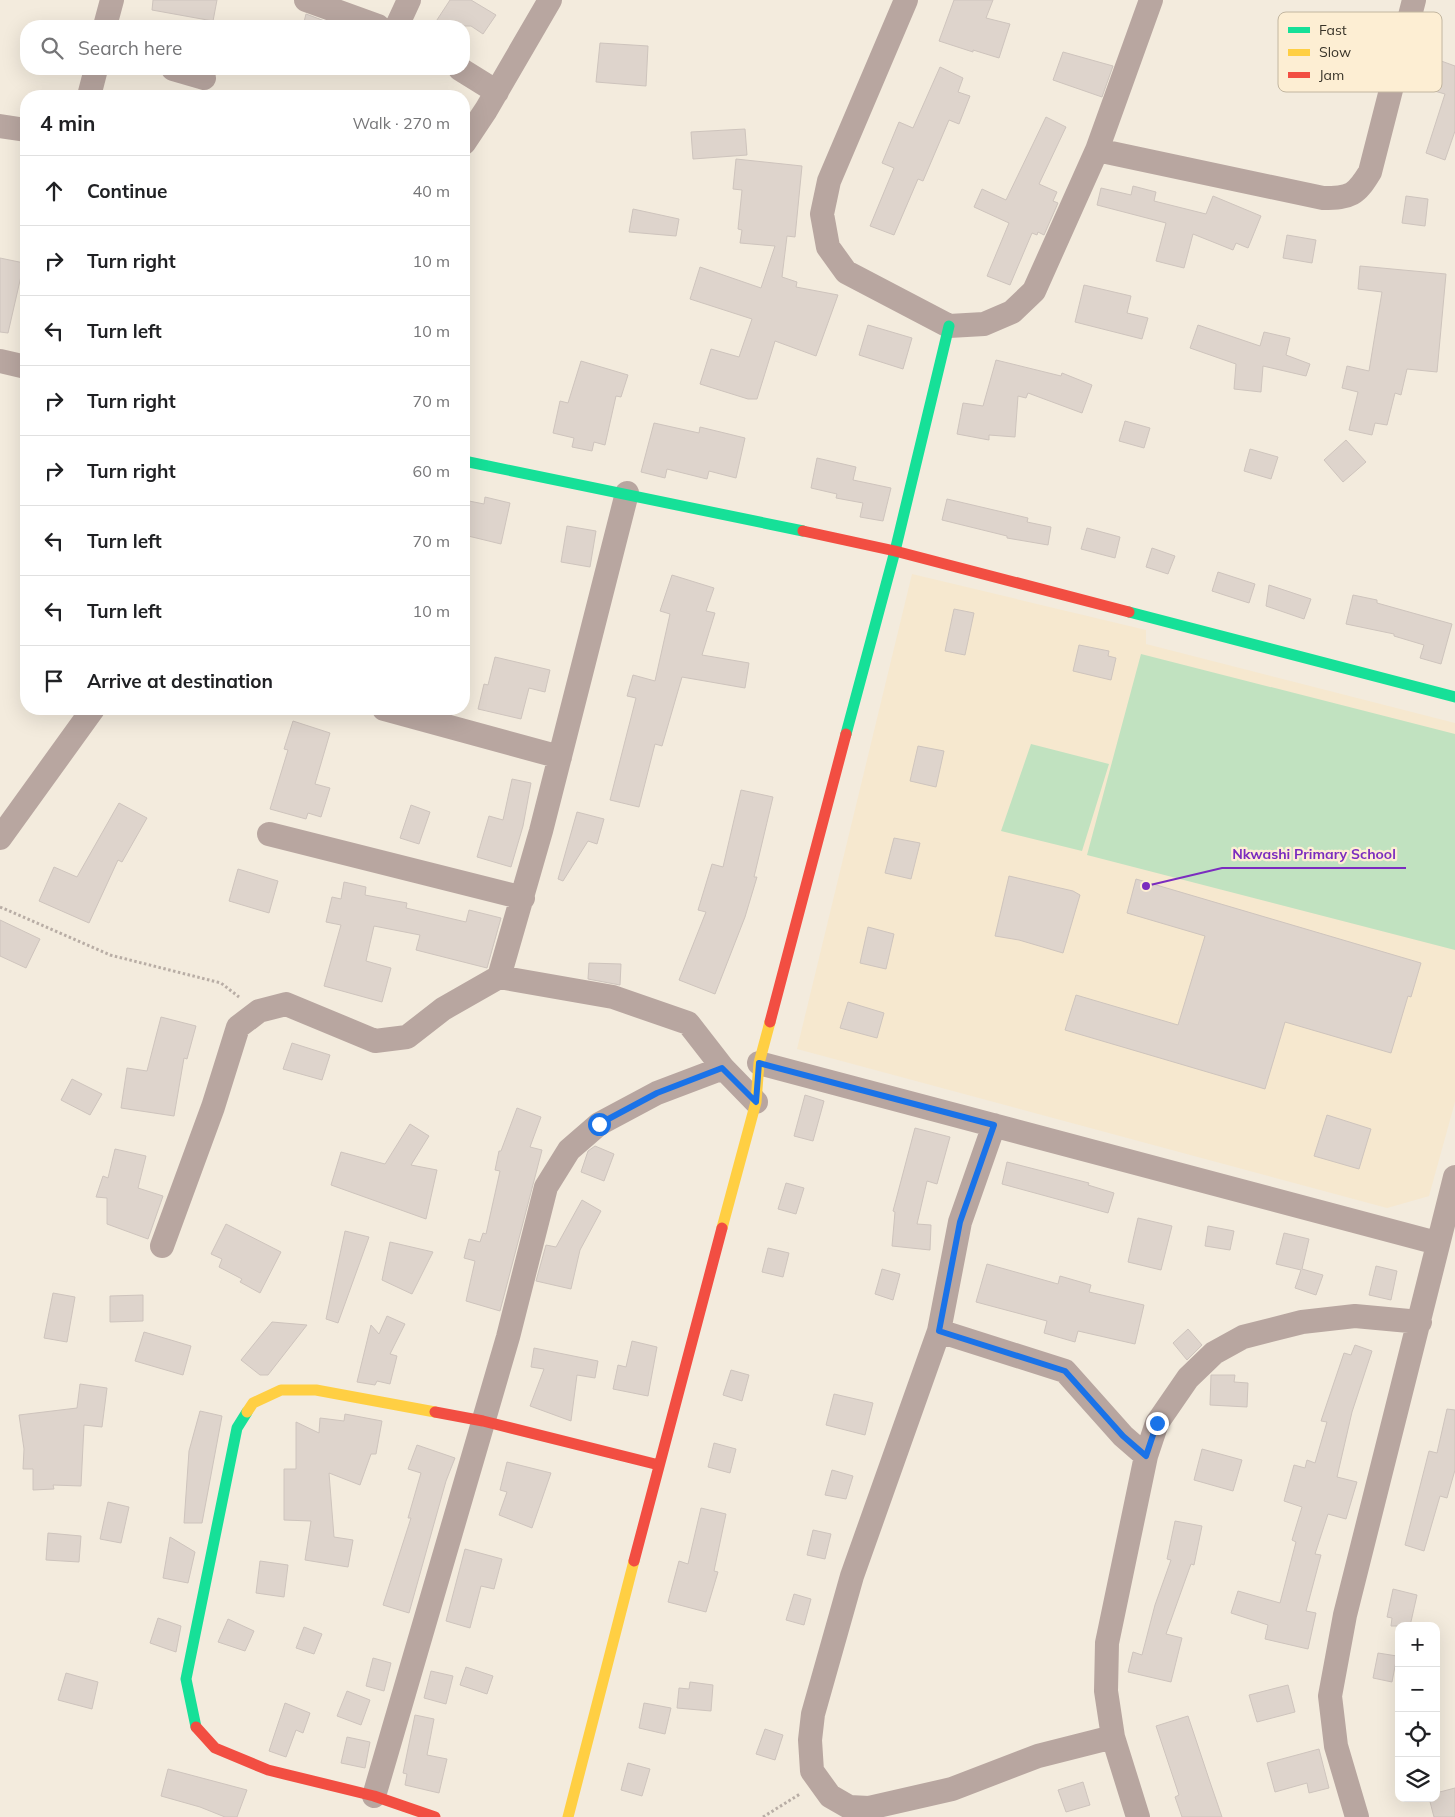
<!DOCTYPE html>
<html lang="en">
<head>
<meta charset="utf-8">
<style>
  body { margin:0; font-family:Mulish,sans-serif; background:#f2f2f2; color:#202124 }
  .controls { position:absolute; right:15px; bottom:15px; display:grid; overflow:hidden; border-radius:10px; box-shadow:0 5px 20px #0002 }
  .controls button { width:45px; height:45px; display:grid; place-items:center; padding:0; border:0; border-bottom:1px solid #e0e0e0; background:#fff; color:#202124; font:25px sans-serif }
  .stop { position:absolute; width:15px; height:15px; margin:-11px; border:4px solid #1a73e8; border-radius:50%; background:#fff }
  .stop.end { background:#1a73e8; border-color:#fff; box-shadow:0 1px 5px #0008 }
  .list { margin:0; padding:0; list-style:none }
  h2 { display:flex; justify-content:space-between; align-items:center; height:65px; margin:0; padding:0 20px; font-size:21px }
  h2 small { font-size:16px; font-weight:400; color:#757577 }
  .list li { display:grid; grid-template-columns:32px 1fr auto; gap:15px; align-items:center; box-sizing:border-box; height:70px; padding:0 20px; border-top:1px solid #e0e0e0 }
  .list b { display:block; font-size:19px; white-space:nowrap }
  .list em { font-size:16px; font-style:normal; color:#757577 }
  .icon { flex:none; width:28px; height:28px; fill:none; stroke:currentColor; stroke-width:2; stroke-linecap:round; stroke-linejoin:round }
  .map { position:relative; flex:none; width:1455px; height:1817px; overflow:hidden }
  .search { position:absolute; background:#fff; box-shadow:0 5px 20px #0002; left:20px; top:20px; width:450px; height:55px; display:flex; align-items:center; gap:12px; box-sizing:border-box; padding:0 18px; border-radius:20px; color:#757577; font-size:19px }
  .panel { position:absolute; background:#fff; box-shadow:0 5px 20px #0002; left:20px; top:90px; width:450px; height:625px; border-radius:20px }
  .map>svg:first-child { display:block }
</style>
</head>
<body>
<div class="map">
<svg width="1455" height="1817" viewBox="0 0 1455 1817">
  <rect width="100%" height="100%" fill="#f3ebdd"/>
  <path fill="#f6e8cf" d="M912,574L1146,630V644L1455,723V1102L1429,1196L1387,1208L797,1049Z"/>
  <path fill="#c1e2c0" d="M1141,654L1455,734V950L1087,855Z
    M1031,744L1109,764L1082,851L1001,831Z"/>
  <path fill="#ded4cc" stroke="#cec4bd" d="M153,0H217L213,21L152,10Z
    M450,0H471L496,15L483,34L471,26H433Z
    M954,0H993L986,18L1010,24L999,58L973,50V52L939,41Z
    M306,14L338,26H303Z
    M600,43L648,46L646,86L596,82Z
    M1063,52L1113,66L1102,97L1053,80Z
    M1422,54L1455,66V131L1445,160L1426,153L1445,94L1413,85Z
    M940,67L963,78L958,92L970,96L959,124L949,120L923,181L918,179L894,235L870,226L894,168L882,163L899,122L913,128Z
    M1046,117L1066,127L1039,184L1057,192L1053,201L1058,203L1044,235L1038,232L1037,235L1032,233L1010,285L987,276L1009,223L974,207L982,189L1006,200Z
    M745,129L747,155L693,159L691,132Z
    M736,159L802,166L795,237L787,236L782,277L797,282L796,287L838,295L816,356L775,341L757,399H748L700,384L711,349L739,357L752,319L690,299L700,267L761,288L775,246L740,243L742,230L738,229L742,190L733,189Z
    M1133,186L1156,192L1154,201L1206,214L1213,196L1261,216L1248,248L1236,243L1233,250L1193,234L1184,268L1156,261L1166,223L1097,205L1101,188L1131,195Z
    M1406,196L1428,199L1425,226L1402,223Z
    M633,209L679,219L676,236L629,232Z
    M1287,235L1316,240L1312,263L1283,258Z
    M0,258L24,263L8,333L0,332Z
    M1360,266L1446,274L1437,372L1407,369L1401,395L1395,393L1387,425L1375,423L1372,435L1349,430L1358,392L1342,388L1347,366L1369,371L1382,292L1358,289Z
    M1084,285L1131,296L1127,313L1148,318L1142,339L1075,322Z
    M868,325L912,338L903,369L859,355Z
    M1198,325L1260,346L1264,332L1290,338L1286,355L1310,364L1306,376L1263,366L1261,392L1234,389L1236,364L1190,348Z
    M996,360L1061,376L1062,373L1092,385L1082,413L1028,393L1026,398L1018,396L1015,437L989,435V440L957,434L963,403L983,406Z
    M581,361L628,375L621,397L616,396L605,445L594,442L592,451L572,447L574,438L553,433L560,401L568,403Z
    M1125,421L1150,428L1144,448L1119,441Z
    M654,423L699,433L700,427L745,438L736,478L709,471L707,479L667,469L665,478L641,472Z
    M1346,440L1366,462L1343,482L1324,460Z
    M1250,449L1278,457L1271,479L1244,471Z
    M817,458L856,467L853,480L891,488L883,521L860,517L863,503L836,498L837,494L811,488Z
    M485,497L510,503L501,544L464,535V500L484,504Z
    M947,499L1028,518L1027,522L1051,527L1048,545L1007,538V536L942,520Z
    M567,526L596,531L590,567L561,562Z
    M1087,528L1120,537L1115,558L1081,549Z
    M1152,548L1175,556L1168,574L1146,567Z
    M1218,572L1255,584L1249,603L1212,591Z
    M672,575L714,588L706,611L715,613L702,655L749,663L745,688L682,677L662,746L655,744L639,807L610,800L636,698L627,696L633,675L655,681L670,614L660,611Z
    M1269,585L1311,599L1304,619L1266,606Z
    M1353,595L1377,600V603L1452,624L1441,664L1420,658L1424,645L1394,636V634L1346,624Z
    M954,609L974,613L965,655L945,651Z
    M1079,645L1109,651L1108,656L1116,658L1111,680L1073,671Z
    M495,657L550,670L545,692L529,688L521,719L478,709L484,684L488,685Z
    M293,721L330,733L315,784L330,788L321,817L308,813L306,819L270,809L288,750L284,749Z
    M918,746L944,751L936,787L910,781Z
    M512,779L531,783L523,826L511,867L477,857L489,816L503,820Z
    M741,790L773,797L754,877H757L745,917L715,994L679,980L706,912L698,910L712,864L723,867Z
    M119,803L147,818L122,862L118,860L89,923L39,901L54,867L77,877Z
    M411,805L430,812L419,844L400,838Z
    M577,812L604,819L597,844L588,841L563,881L558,879Z
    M894,838L920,843L911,879L885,873Z
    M238,869L278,881L269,913L229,901Z
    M1009,876L1073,891L1080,895L1063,953L1019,940L995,936Z
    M1136,879L1421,963L1411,997L1408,996L1391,1053L1285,1022L1265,1089L1065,1030L1076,995L1178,1025L1205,936L1127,913Z
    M344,882L366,887L365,895L407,903L406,908L466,922L469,910L501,918L487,968L416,950L420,935L374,926L366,961L391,968L382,1002L324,986L341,925L326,922L332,897L341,899Z
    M0,920L40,939L26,968L0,956Z
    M868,927L894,934L886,969L860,963Z
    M589,963L621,964L620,985L588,979Z
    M848,1002L884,1013L877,1038L840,1028Z
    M161,1017L196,1026L187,1059L184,1058L174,1116L121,1108L127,1068L147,1071Z
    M292,1043L330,1055L322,1080L283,1069Z
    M72,1079L102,1094L90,1115L61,1100Z
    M805,1095L824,1101L813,1141L794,1136Z
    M517,1108L541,1117L530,1147L542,1150L500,1311L466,1301L475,1261L464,1258L469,1239L480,1242L483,1233L486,1234L500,1171L495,1170L499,1151H501Z
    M1327,1115L1371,1129L1359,1169L1314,1156Z
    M410,1124L429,1136L411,1165L437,1170L426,1219L331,1185L341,1152L385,1164Z
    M915,1128L950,1137L937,1184L927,1181L917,1224L931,1225L930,1250L892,1246L895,1212L893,1211Z
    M595,1146L614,1154L604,1181L581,1172L588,1151Z
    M115,1149L146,1156L138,1188L163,1196L148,1239L107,1224V1198L96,1197L103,1176L108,1178Z
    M1007,1162L1089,1183L1088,1185L1114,1193L1108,1213L1002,1184Z
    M786,1183L804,1188L796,1214L778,1209Z
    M582,1200L601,1211L580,1250L571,1289L536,1281L546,1245L556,1247Z
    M1138,1218L1172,1226L1161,1270L1128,1262Z
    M226,1224L281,1252L260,1293L240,1282L242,1279L219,1267L222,1259L211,1254Z
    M1208,1226L1234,1231L1230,1250L1205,1246Z
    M345,1231L369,1237L338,1323L326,1319Z
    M1284,1233L1309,1239L1302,1269L1323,1275L1316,1295L1295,1288L1301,1270L1276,1264Z
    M390,1242L433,1252L412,1294L382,1280Z
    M768,1248L789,1253L783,1277L762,1272Z
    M987,1264L1058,1284L1060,1276L1091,1285L1089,1292L1144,1305L1135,1344L1078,1331L1075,1342L1044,1333L1047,1321L976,1302Z
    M1376,1266L1397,1271L1391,1300L1369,1295Z
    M882,1269L900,1274L893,1300L875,1294Z
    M53,1293L75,1297L67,1342L44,1338Z
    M143,1295V1321L110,1322V1296Z
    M387,1316L405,1324L390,1354L397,1356L390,1384L377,1381L375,1385L357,1382L371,1325L379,1334Z
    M272,1322L307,1325L268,1375H260L241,1360Z
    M1188,1329L1202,1345L1187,1360L1173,1343Z
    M144,1332L191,1346L183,1375L135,1361Z
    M632,1341L657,1347L648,1396L613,1389L618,1365L626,1367Z
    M1355,1345L1372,1351L1352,1412L1337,1477L1357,1482L1346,1519L1328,1514L1315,1554L1321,1555L1306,1611L1316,1613L1308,1649L1265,1639L1268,1625L1231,1613L1238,1591L1280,1603L1296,1542L1292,1540L1302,1507L1284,1501L1294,1465L1305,1468L1307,1460L1315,1463L1327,1422L1321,1421L1344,1353L1351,1355Z
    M534,1348L598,1361L595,1378L577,1375L571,1421L530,1406L544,1369L531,1367Z
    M731,1370L749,1375L742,1401L723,1395Z
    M1211,1375H1235L1234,1382L1248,1383L1247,1407L1210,1405Z
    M80,1384L107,1388L102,1427L84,1425L81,1486L53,1485L54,1489L33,1490V1469H23L24,1449L19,1415L77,1408Z
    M834,1394L873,1403L865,1435L826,1425Z
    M1447,1409L1455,1410V1470L1447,1498L1440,1496L1424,1551L1405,1545L1429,1451L1437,1453Z
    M200,1411L222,1416L202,1523H184L189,1451Z
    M345,1414L382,1421L376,1454H371L360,1485L329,1473L334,1537L353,1540L348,1567L305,1560L311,1521L284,1520V1469H296V1422L319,1433L320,1418L344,1421Z
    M714,1443L736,1449L730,1473L708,1467Z
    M417,1445L455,1458L446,1481L409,1613L383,1605L411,1518H408L421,1473L408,1469Z
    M1202,1449L1242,1460L1233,1491L1194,1480Z
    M507,1462L551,1473L532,1528L499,1515L507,1492L500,1490Z
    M832,1470L853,1476L846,1499L825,1495Z
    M108,1502L129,1507L121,1543L100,1539Z
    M701,1508L726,1514L714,1571L718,1572L706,1612L668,1602L679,1561L688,1564Z
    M1175,1521L1202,1526L1194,1565L1191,1564L1166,1634L1182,1638L1171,1682L1128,1672L1133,1652L1142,1655L1155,1605L1171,1560L1167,1559Z
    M813,1530L831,1534L825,1559L807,1555Z
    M48,1533L81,1536L79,1562L46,1560Z
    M170,1537L195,1552L188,1583L163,1578Z
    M465,1549L502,1559L494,1589L481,1586L470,1628L446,1621Z
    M260,1561L288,1565L284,1597L256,1593Z
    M1393,1589L1417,1595L1410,1626H1391L1392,1618L1387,1617Z
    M794,1594L811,1599L804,1625L786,1620Z
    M158,1618L181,1626L176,1652L150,1643Z
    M228,1619L254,1631L245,1651L218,1642Z
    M304,1627L322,1634L314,1654L296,1648Z
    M1378,1653L1397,1656L1392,1682L1373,1678Z
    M373,1658L391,1663L384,1691L366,1686Z
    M466,1667L493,1676L487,1694L460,1685Z
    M431,1671L453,1676L446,1704L424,1698Z
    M66,1673L98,1682L92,1709L58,1700Z
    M690,1682L713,1685L711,1711L677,1708L679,1688L689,1689Z
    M1288,1685L1295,1712L1257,1722L1249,1695Z
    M347,1691L370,1700L361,1725L337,1716Z
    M285,1703L310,1713L303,1733L296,1730L286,1757L269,1751Z
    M644,1703L671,1708L665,1734L639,1728Z
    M415,1715L434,1719L427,1755L447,1759L439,1793L405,1785L407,1774L403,1773Z
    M1188,1716L1211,1785L1222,1817H1182L1175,1797L1179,1795L1156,1726Z
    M765,1729L783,1735L775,1760L756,1754Z
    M347,1737L370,1742L365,1768L341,1763Z
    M1319,1749L1329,1788L1309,1793L1307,1783L1275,1792L1267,1763Z
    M628,1763L650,1769L642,1796L621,1790Z
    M168,1769L247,1790L237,1817H225L200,1807L161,1796Z
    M1083,1782L1090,1805L1066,1812L1058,1790Z
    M1455,1788V1817H1434L1429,1798H1436V1793Z"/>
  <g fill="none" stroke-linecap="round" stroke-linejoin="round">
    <path stroke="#b8ada5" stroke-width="3" stroke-dasharray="2.5 2.5" stroke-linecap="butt" d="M0,907L110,955L221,983L239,997
      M763,1817L800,1794"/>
    <path stroke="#b8a6a0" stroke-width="24" d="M306,0L378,26
      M906,0L829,181L822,214L828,247L846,272L949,326L984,324L1012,312L1034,291L1097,150L1151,0
      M105,26L112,0
      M397,26L409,0
      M173,69L204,78
      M460,69L497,92
      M89,96L96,69
      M0,126L26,130
      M464,143L486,110L550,0
      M1097,150L1323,198C1351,198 1356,195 1370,172L1414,0
      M0,361L26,367
      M627,493L541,831L499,977L613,997L688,1023L723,1068L756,1102
      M384,709L560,757
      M269,834L523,898
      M0,838L93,709
      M759,1063L1437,1243
      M994,1125L960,1222L939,1331L852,1576L813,1714L810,1740L812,1771L830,1796L849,1807L869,1808L952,1789L1038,1756L1113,1737
      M162,1246L213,1107L238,1027L259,1011L286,1004L375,1041L407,1037L443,1009L499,977
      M939,1331L1065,1371L1123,1436L1146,1456
      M374,1796L508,1337L546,1187L569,1150L599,1124L657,1093L723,1068
      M1138,1817L1113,1737L1106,1691L1107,1643L1146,1456L1157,1423L1188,1378L1214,1353L1243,1337L1302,1322L1355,1316L1420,1322
      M1357,1817L1336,1746L1330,1696L1345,1615L1455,1177"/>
    <path stroke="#16e098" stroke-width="11" d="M464,461L803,531
      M1129,612L1455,697
      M846,734L895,551L949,326
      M196,1727L186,1679L237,1428L247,1412"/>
    <path stroke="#ffcf43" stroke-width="11" d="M722,1228L756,1102L759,1063L770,1022
      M247,1412L253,1403L281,1390H316L435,1412
      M568,1817L634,1561"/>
    <path stroke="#f24e42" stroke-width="11" d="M803,531L895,551L1129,612
      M770,1022L846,734
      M435,1412L483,1421L659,1465
      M634,1561L722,1228
      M196,1727L215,1748L268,1770L374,1796L435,1817"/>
  </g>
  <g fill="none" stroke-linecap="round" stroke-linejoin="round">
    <path stroke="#1a73e8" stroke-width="6" d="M599,1124L657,1093L722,1068L756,1102L759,1063L994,1125L960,1222L939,1331L1065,1371L1123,1436L1146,1456L1157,1423"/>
  </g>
  <rect x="1278" y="12" width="164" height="80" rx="8" fill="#fdeed3" stroke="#c2b6a0" stroke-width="1"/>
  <rect x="1288" y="27" width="22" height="6" fill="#16e098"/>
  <rect x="1288" y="49" width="22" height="7" fill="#ffcf43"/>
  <rect x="1288" y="72" width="22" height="6" fill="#f24e42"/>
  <g font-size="14" fill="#383328">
    <text x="1319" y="35">Fast</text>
    <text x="1319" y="57">Slow</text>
    <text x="1319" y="80">Jam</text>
  </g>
  <path fill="none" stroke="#7b2cbf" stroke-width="2" d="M1146 886L1222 868H1406"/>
  <circle fill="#7b2cbf" stroke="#fdeed3" stroke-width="2" cx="1146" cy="886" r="5"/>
  <g font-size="14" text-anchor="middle" font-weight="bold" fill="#7b2cbf" stroke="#fdeed3" stroke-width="4.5" stroke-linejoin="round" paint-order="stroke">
    <text x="1314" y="859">Nkwashi Primary School</text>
  </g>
</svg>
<div class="controls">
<button>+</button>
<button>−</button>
<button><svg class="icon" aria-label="locate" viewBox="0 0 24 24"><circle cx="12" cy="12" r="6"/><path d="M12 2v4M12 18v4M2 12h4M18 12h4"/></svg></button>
<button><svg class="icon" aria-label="layers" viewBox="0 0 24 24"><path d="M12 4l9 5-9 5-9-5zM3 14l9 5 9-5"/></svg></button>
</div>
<div class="stop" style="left:599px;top:1124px"></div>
<div class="stop end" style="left:1157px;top:1423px"></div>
<div class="search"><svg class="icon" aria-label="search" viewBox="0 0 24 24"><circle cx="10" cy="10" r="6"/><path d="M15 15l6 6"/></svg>Search here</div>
<section class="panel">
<h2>4 min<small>Walk · 270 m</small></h2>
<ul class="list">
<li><svg class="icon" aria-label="ahead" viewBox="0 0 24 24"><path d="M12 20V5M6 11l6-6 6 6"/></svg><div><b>Continue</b></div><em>40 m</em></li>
<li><svg class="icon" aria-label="right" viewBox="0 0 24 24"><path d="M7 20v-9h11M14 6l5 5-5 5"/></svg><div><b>Turn right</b></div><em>10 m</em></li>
<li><svg class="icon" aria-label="left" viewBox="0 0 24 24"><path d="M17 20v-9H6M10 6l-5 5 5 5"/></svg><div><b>Turn left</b></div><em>10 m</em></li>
<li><svg class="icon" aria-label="right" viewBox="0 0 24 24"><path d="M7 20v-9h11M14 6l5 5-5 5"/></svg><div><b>Turn right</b></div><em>70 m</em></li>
<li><svg class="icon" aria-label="right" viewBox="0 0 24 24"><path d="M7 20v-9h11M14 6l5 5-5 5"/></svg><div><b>Turn right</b></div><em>60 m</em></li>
<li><svg class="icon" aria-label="left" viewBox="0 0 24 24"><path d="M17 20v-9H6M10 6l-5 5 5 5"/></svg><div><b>Turn left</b></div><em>70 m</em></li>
<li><svg class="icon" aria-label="left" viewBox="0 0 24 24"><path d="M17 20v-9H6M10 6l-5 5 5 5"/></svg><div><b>Turn left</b></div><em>10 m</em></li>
<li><svg class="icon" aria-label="arrive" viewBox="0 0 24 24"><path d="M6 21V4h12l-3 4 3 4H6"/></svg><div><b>Arrive at destination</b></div></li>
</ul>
</section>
</div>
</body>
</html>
